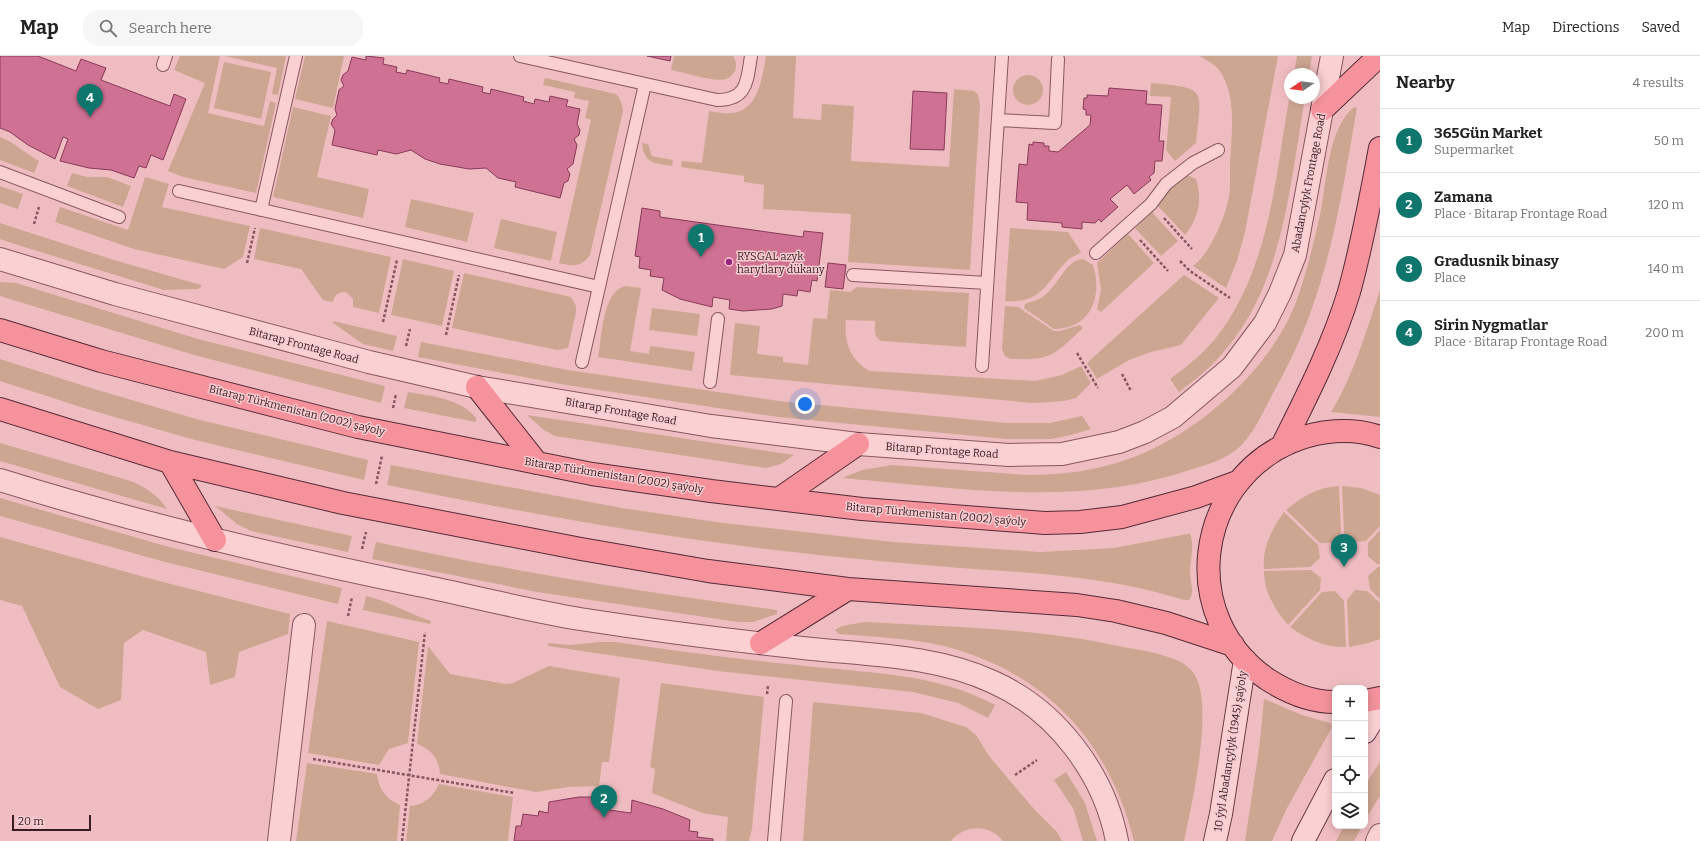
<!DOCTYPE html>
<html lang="en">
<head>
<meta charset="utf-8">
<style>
  body { margin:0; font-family:Bitter,serif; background:#f6f6f6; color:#222 }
  .controls { position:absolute; right:12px; bottom:12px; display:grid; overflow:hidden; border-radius:8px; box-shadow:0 2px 10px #0003 }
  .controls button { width:36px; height:36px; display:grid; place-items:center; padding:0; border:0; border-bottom:1px solid #e0e0e0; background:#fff; color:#222; font:20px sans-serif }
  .compass { position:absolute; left:1284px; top:12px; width:36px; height:36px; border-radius:50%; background:#fff; box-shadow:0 2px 10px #0003; rotate:257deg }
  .scale { position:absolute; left:12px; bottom:10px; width:79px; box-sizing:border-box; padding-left:4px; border:2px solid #361b23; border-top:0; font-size:11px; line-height:14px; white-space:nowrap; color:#361b23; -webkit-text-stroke:3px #f7cdd0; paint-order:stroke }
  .you { position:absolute; left:805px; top:348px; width:14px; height:14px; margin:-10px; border:3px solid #fff; border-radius:50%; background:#1a73e8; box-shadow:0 0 0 6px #1a73e833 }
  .badge { display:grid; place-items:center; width:26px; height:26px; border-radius:50%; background:#0f766e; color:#fff; font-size:13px; font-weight:700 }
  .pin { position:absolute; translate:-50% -33px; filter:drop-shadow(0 1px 2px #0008) }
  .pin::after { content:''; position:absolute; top:21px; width:14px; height:12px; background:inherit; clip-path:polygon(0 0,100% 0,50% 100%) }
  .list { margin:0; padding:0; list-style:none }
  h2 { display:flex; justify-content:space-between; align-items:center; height:52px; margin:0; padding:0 16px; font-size:17px }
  h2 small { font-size:13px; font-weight:400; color:#767676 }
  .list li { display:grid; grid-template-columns:26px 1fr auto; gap:12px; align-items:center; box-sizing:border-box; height:64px; padding:0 16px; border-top:1px solid #e0e0e0 }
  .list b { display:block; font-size:15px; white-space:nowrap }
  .list p { margin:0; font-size:13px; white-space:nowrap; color:#767676 }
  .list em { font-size:13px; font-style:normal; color:#767676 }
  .icon { flex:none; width:22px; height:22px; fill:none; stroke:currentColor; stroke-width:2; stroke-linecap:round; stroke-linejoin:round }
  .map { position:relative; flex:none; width:1380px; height:785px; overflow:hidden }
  header { display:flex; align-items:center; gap:24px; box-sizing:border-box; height:56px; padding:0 20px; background:#fff; border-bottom:1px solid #e0e0e0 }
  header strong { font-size:19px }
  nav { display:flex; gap:22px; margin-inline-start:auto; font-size:14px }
  .search { width:280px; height:36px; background:#f6f6f6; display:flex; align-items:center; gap:10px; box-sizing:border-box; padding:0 14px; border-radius:16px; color:#767676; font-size:15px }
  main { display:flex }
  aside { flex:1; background:#fff }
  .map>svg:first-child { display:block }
</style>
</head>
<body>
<header>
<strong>Map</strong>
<div class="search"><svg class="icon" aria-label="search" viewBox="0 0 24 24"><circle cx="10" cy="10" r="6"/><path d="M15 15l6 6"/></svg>Search here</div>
<nav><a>Map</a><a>Directions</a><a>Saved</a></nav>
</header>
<main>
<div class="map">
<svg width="1380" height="785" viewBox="0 0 1380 785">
  <rect width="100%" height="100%" fill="#efbdc1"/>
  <path fill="#cda691" d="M180,0H220L208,57L264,70L270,45L276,47L256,137L183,121L168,115L205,27L174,14Z
    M225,0H286L278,39L272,38L277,12Z
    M305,0H344L333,52L295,43Z
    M674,0H733C736,4 737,10 735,15C733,18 730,22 726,23C716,27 683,16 671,14Z
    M766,0H796L793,62L821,64L822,48L854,50L851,105L949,111L954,33L974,35L978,38L980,48L970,214L848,206L851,158L763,153L764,129L744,126V120L681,111L682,105L702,107L709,55C716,56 724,58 731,57C759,55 762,21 766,0Z
    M1200,0H1278L1245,176L1237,205L1226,232L1193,210C1207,201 1223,166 1227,149C1231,137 1230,122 1230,110C1231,80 1238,40 1219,14C1214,7 1205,4 1200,0Z
    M1297,0H1312L1309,18H1294Z
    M224,6L271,16L261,63L214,52Z
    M1013 34a15 15 0 1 1 30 0a15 15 0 1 1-30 0Z
    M545,22L616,38C621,43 622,48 623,55L590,199C581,212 572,210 559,207L591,64L585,62L589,45L574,42L575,36L543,29Z
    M1151,27C1209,32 1201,33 1196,87L1175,105L1166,94L1171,41L1150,40Z
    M1290,38V42H1305C1290,127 1284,225 1226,293C1213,310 1196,323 1179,336L1170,323C1186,311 1202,299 1215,283C1270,214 1275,121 1290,38Z
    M293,51L331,60L317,121L369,133L363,162L273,141Z
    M1354,51L1357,52C1345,120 1335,189 1311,255C1301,284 1287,312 1272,339C1262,358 1253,380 1236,394C1223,404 1206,409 1190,414C1077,452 958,432 842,422L862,414L892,409L1027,419C1063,419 1100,414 1134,401C1199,376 1268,315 1295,249C1306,220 1313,189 1320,159C1327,127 1327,73 1354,51Z
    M0,81C14,86 25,97 39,105L34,117L0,104Z
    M642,87L648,88L652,100L673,104L672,110C654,107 644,108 642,87Z
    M72,117L87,121H107L131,130L123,151L67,130Z
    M1187,119L1196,123C1203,144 1198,163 1185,179L1158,150L1168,134Z
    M145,121L169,128L162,151L250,170L243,201L224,213L134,193L55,166L60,151L128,174Z
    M0,130L23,138L18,153L0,147Z
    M411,143L474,157L467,186L405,171Z
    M1152,156L1178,185L1161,200L1135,172Z
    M501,163L557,176L551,205L494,192Z
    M0,167L114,204L201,229V231L198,233L164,234L8,186L0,183Z
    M260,172L391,201L379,257L353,251V243L346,236C338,236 334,239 333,246L323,244L301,213L254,203Z
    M1010,172L1068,176L1081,196C1078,199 1074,200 1070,202C1046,224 1045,248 1005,245Z
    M1128,178L1154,207L1101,256L1097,253L1101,234L1097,207Z
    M403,203L454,215L442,270L391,259Z
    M1083,203L1093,209C1103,240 1091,273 1054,273L1024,252L1025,248C1032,245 1040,244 1045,239C1059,228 1065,205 1083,203Z
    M464,217L571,241L576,250V256L568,292L557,294L452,272Z
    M1184,219L1219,242L1181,289L1151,296L1129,304L1097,323L1087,307Z
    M0,226L16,227L198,283L385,330L381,347L194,299L0,240Z
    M626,230L641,232L630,295L649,298L650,290L695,296L692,315L598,301C602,282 602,234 626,230Z
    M857,231L969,237L966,291L882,285C873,281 875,274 875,265L846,264C844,287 850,304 870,315L1035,325L1062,319L1081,310L1091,327L1076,342L1064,345L1033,347L730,319L735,267L760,270L757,298L783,301V306L808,309L813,262L827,263L830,234L850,236Z
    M1380,234V361L1331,356C1353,321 1367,273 1380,234Z
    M1005,250L1018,251L1054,275H1060L1080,269L1083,272C1061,292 1053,305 1021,303C1015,303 1009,304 1004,299L1002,292Z
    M652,252L700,258L697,280L649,274Z
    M333,265L397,280L393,295L363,288L333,267Z
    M421,286L568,314L779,345L1007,367H1050L1082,360L1091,373L1071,379L1051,383H1006L778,361L566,329L418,301Z
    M0,303L94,333L200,364L368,404L364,424L195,384L87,353L0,325Z
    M408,336C431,340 460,342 476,362V366L404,352Z
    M527,359L794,399L781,408L766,412L555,380L544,374Z
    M0,387L131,425C145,431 159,440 167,453L0,405Z
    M391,409L622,452L723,467L893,486L1040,496L1114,492L1187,478H1190C1195,490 1190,504 1190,516C1190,524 1195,538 1189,544H1184C1111,521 1036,517 960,512C913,508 866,504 819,499C674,484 530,458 387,429Z
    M1339,430L1341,477L1333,487H1320L1286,454C1301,441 1318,431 1339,430Z
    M1342,430L1361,432L1380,439V470L1366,485L1353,486L1344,477Z
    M0,442L169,491L342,532L338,548L165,506L11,463L0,460Z
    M215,450L352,480L348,496L251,475L237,468Z
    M1284,456L1318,489L1320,502L1310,511L1264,513C1262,491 1272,473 1284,456Z
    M1380,474V508H1377L1368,500V487Z
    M0,481L159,525L290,558L288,578L239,596L235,621L210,629L206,596L143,574L124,587L121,644L98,653L60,631L22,550L0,544Z
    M376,486C510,515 642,536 777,554V558L753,566H738L537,536L372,503Z
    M1378,511H1380V543L1370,533L1368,520Z
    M1311,514L1321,522L1320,534L1288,569C1275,554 1264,536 1264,515Z
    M1355,534L1367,535L1380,547V583L1368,587L1349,591L1347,544Z
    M1335,535L1344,545L1346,591C1325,592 1307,583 1290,571L1322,536Z
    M366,540C389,545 409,558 431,565L430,568L363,554Z
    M327,565L419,586L408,687L389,693L379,709L308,697Z
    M865,566C952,571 1039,572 1123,591C1141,594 1160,597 1176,604C1184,607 1192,613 1196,621C1213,655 1192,748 1184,785H1134C1109,685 1045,616 944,590C910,582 874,581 839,578L835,574L842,570Z
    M601,586H616C677,595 737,603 797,609C864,617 935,616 995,649L988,662L958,647L913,636L718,615L548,590V587L569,589Z
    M428,590L450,618L505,628L513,627L549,610L620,622L609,706H602L599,730L568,731L536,736L440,718C439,703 431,693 417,688Z
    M661,627L764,641L752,773L749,785H726L728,761L702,757L652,737L655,713L650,711Z
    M1264,643L1302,659L1330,667L1332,671L1286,754L1272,785H1245L1259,693Z
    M813,646L921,657L966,671L976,679L989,700L1034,753L1057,776L1062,785H1003C990,768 964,768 951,785H803Z
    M1380,706V740L1365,764V729Z
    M307,707L377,718C379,734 386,743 400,749L397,785H296Z
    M1066,716L1085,747L1097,785H1083L1073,752L1054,724Z
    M439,728L513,741L508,785H406L410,750C424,749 433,741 439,728Z
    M1344,770H1362L1354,785H1336Z"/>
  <path fill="#cf7193" stroke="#883a58" d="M0,0H38L76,15L81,3L106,12L101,24L170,50L174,38L186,43L163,104L151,99L146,112L139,110L134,122L111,114L89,112L60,105L68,83L63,81L55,103L28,89L10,76L0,72Z
    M366,0L384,2L383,8L397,11L396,16L406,18L407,14L440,22L439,26L448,28L449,23L483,31L482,36L490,38L491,33L524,41L523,45L534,48L535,43L549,46L550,40L568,44L566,50L580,53L577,68L580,74L579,79L574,83L577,89L573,108L567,113L570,118L568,125L564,127L560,142L515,131L516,126L498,122L486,112L469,113L440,108L425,103L411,94L396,98L378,94L377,99L332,89L335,74L331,68L333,63L337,59L335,53L339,34L344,30L341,24L343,19L348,15L352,1L366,4Z
    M647,0H671L670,5Z
    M1109,32L1147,35L1146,48L1162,49L1159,85H1164L1162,105H1155L1154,117L1149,121L1151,124L1134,138L1127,129L1110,143L1118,151L1101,166L1099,163L1095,167L1082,166V173L1062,171V167L1027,164L1028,147L1016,146L1019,108L1027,109L1029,88L1033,89V86L1044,87V90H1049V95L1058,96L1090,69L1091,59H1086V54L1083,53L1084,42H1087V39L1108,40Z
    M913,35L947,37L944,94L910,93Z
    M642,152L660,155V161L803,181L804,175L823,177L817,225L812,224L810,236L798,234L797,240L783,238L782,250L772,253L743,255L729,253L730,244L713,241L712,251L680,243L662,234L664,222L650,220L651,214L639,212L640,201L635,200Z
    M828,207L846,209L843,233L825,231Z
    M579,741H610L609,754L631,757L632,744L663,753L690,764L689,775L698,776L697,781L713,783V785H514L516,770H521L523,758L538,760L539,755L548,757L549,746Z"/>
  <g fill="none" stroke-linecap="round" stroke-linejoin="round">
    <defs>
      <path id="service" d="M520,0L717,44C748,44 747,24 751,0
        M163,9L166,0
        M998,64L1055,67L1058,3
        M0,116L119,161
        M179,135L599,231
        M261,154L296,0
        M1096,197L1151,148L1166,128L1193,107L1218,94
        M853,219L987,227
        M582,306L645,28
        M982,310L1002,0
        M710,326L718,263
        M774,785L786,645"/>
      <path id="minor" d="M0,203L115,238L369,306L477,331L711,370L858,388L1009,399L1062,398L1119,386L1145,376L1173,361L1232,311L1265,267L1280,237L1295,199L1332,0
        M0,424C137,467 277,500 418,529C472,540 526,554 580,563C657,575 735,585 812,593C873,599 937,600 993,626C1056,654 1104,717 1117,785
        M279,785L304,569
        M1377,785L1380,779"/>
      <path id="secondary" d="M1365,676L1380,651
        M1215,785L1221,758L1245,604
        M1303,785L1335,724"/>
      <path id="primary" d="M1322,54L1379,0
        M0,274L101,305L358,371L592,418L711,435L862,453L1045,467L1080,466L1122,461L1196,441L1237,426
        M477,331L537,407
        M0,353L170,406L343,447L581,493L708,515L848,533L1077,549L1116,555L1166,567L1233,589
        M1282,390C1307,340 1333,289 1349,236C1362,189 1371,141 1380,92
        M170,406L215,484
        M780,442L858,388
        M761,587L848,533
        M1365,645L1380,642
        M1335,646C1311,646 1287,636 1267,623C1178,562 1194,428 1291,386C1318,374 1352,371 1380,381"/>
    </defs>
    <use href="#service" stroke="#885662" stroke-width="14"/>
    <use href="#minor" stroke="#885662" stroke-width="24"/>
    <use href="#secondary" stroke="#693946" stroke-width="24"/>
    <use href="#primary" stroke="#552a38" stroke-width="24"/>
    <path stroke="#885662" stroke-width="2.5" stroke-dasharray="3 2" stroke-linecap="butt" d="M1164,162L1192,193
      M34,168L39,151
      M1140,184L1168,215
      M1180,205L1190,215L1230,242
      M247,207L255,172
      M383,266L397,204
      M446,279L459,219
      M406,290L410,273
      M1077,297L1098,332
      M1122,318L1131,335
      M393,352L396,338
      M376,428L382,400
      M362,493L366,476
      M348,560L352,541
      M767,638L768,630
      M313,703L514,737
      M1015,719L1037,704
      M402,785L425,576"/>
    <use href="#service" stroke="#fad0d3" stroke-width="12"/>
    <use href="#minor" stroke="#fad0d3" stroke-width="22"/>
    <use href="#secondary" stroke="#fad0d3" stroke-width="22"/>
    <use href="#primary" stroke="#f5929b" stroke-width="22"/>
  </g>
  <circle fill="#992380" stroke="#f7cdd0" stroke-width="1.5" cx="729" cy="206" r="4"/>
  <g text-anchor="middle" stroke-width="3" stroke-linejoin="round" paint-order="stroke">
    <g font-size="11" fill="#361b23" stroke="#f7cdd0">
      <text transform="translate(1308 127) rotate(-79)" y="4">Abadancylyk Frontage Road</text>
      <text transform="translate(304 289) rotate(15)" y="4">Bitarap Frontage Road</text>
      <text transform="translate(297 354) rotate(14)" y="4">Bitarap Türkmenistan (2002) şaýoly</text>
      <text transform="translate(621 355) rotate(10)" y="4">Bitarap Frontage Road</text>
      <text transform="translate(942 394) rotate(4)" y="4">Bitarap Frontage Road</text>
      <text transform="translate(614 419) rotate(9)" y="4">Bitarap Türkmenistan (2002) şaýoly</text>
      <text transform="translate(936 458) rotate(5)" y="4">Bitarap Türkmenistan (2002) şaýoly</text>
      <text transform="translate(1230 695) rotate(-81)" y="4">10 ýyl Abadançylyk (1945) şaýoly</text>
    </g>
    <g font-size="11" fill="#361b23" stroke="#f7cdd0" text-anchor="start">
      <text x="737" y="204">RYSGAL azyk<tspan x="737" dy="13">harytlary dükany</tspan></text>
    </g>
  </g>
</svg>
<div class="controls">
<button>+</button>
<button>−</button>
<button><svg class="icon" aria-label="locate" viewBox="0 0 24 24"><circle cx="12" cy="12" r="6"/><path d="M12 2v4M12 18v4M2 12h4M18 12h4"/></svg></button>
<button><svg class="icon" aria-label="layers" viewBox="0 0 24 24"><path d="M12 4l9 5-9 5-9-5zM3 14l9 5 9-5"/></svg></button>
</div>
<svg class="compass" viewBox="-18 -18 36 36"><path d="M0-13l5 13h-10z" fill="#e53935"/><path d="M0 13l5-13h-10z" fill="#767676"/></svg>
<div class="scale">20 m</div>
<div class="you"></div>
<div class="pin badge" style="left:701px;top:201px">1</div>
<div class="pin badge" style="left:604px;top:762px">2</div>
<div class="pin badge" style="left:1344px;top:511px">3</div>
<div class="pin badge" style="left:90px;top:61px">4</div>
</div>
<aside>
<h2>Nearby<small>4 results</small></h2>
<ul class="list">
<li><span class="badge">1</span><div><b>365Gün Market</b><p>Supermarket</p></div><em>50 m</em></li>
<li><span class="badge">2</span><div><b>Zamana</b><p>Place · Bitarap Frontage Road</p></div><em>120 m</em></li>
<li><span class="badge">3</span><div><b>Gradusnik binasy</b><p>Place</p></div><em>140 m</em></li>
<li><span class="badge">4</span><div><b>Sirin Nygmatlar</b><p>Place · Bitarap Frontage Road</p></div><em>200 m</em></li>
</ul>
</aside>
</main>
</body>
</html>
